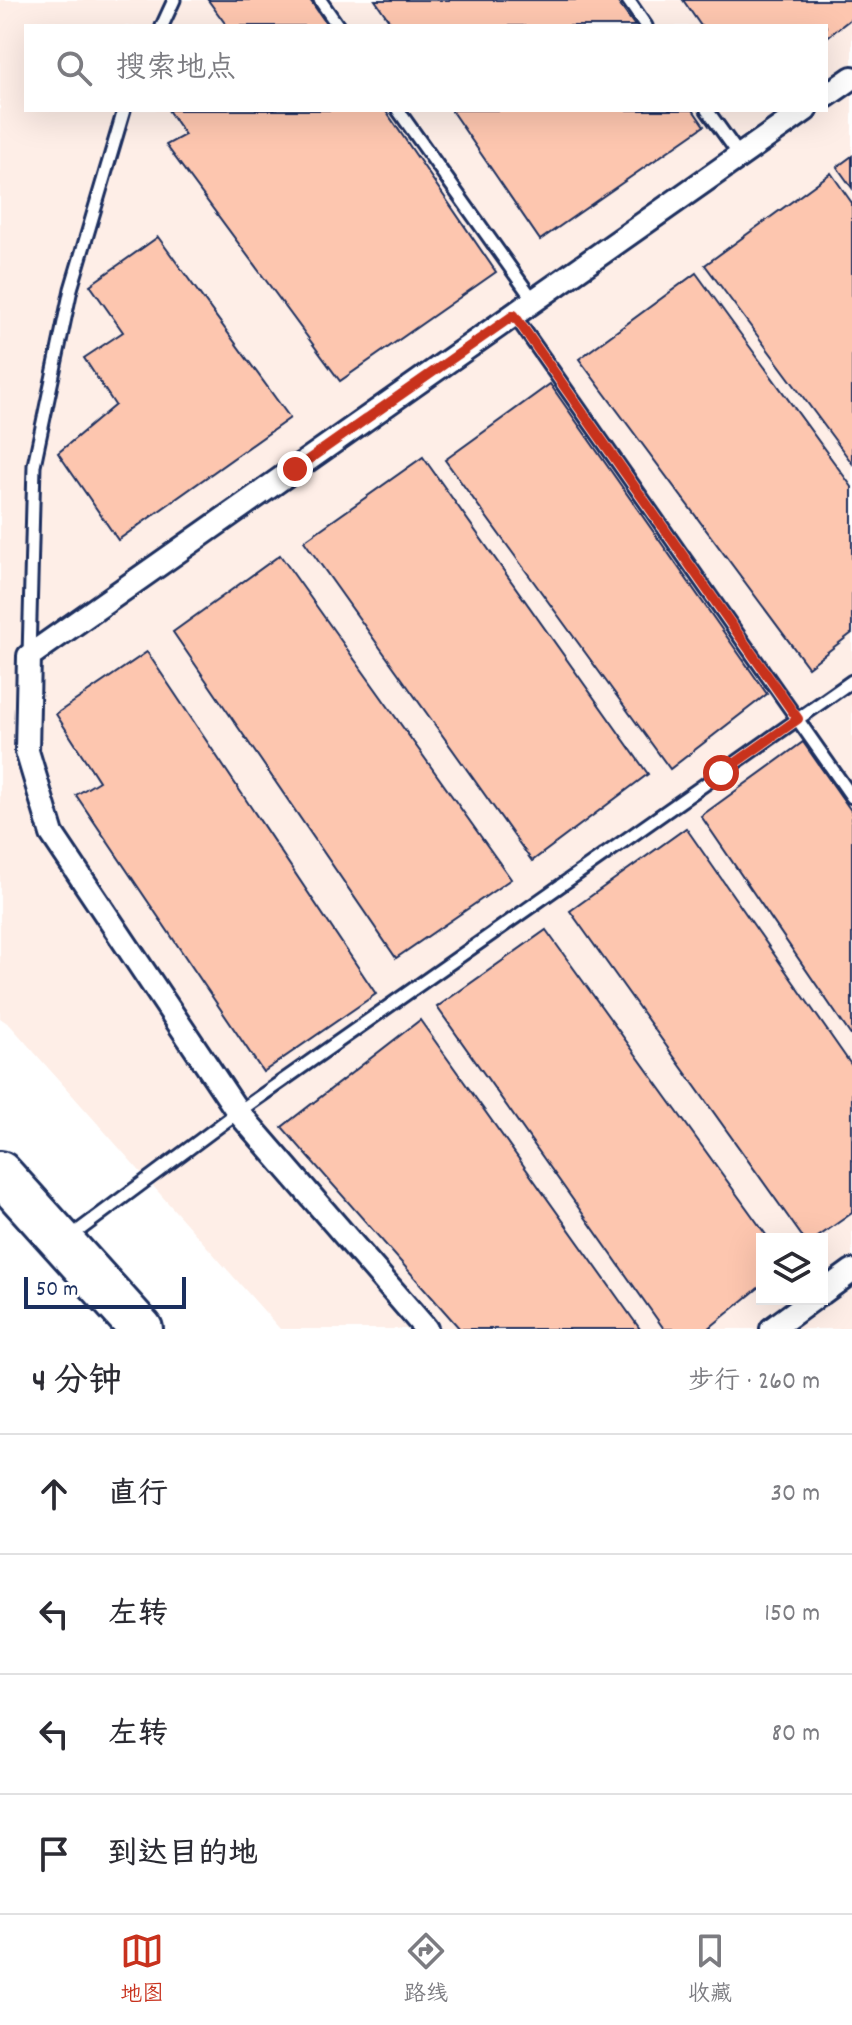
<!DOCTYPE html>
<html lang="zh">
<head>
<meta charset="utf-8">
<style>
  body { margin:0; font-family:Dekko,"LXGW WenKai TC",sans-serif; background:#f2f2f3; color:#2b2b33 }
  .controls { position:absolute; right:24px; bottom:24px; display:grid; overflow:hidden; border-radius:0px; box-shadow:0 8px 32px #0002 }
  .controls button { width:72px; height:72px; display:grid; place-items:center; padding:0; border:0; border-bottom:2px solid #e1e1e2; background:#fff; color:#2b2b33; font:40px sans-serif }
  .scale { position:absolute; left:24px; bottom:20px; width:162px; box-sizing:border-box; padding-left:8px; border:4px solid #1b2f5e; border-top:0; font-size:22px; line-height:28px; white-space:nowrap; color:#1b2f5e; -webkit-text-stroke:6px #fff; paint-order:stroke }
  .stop { position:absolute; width:24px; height:24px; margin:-18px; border:6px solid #c8321e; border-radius:50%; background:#fff }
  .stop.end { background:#c8321e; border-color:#fff; box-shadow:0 2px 8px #0008 }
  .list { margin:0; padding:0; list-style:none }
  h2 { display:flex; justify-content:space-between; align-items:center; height:104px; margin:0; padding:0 32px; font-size:34px }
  h2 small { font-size:26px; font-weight:400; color:#7c7c81 }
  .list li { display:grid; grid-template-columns:52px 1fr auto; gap:24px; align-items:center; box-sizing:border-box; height:120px; padding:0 32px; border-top:2px solid #e1e1e2 }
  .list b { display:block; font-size:30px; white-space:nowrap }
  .list em { font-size:26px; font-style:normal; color:#7c7c81 }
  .icon { flex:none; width:44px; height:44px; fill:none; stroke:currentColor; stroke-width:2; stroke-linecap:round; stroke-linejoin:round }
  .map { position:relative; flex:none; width:852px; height:1329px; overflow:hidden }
  .search { position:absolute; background:#fff; box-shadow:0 8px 32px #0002; left:24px; right:24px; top:24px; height:88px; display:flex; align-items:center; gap:20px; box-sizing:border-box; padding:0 28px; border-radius:0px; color:#7c7c81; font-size:30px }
  .sheet { height:584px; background:#fff }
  nav { display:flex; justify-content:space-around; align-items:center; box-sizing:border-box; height:112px; border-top:2px solid #e1e1e2; background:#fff; font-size:22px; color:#7c7c81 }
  nav a { display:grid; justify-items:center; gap:4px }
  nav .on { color:#c8321e }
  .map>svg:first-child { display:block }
</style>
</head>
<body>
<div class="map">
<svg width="852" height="1329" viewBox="0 0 852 1329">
  <rect width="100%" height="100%" fill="#fff"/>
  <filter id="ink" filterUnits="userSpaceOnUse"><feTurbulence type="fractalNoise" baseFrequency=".0125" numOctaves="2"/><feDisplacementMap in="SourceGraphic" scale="16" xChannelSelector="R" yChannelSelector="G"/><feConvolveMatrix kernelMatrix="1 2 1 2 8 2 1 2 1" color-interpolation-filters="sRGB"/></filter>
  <g filter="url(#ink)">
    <path fill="#feeee7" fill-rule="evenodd" d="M0,0H852V1329H280L10,1025L0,1018ZM26,26H826V110H26ZM762,1239H822V1299H762Z"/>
    <path fill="#fdc6af" stroke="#1b2f5e" stroke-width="2" d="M208,0H310L328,26H227Z
      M375,0H616L635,26H393Z
      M683,0H852V18L826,38V26H701Z
      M168,110H385L496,272L340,381L166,145L185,135Z
      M451,110H693L704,126L540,240Z
      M852,156V188L837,167Z
      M831,173L852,203V463L705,265Z
      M158,237L290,418L118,540L58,453L115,405L84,358L123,332L90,285Z
      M696,273L852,487V633L808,667L579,359Z
      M550,384L767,694L670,769L445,460Z
      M423,457L648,774L532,861L304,541Z
      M280,555L511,879L396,958L173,632Z
      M147,652L376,994L263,1072L76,795L99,781L56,714Z
      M803,742L852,812V1037L701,816Z
      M686,828L852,1066V1213L815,1239H804L570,911Z
      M546,930L769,1239H762V1285L708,1329H664L437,1007Z
      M420,1020L640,1329H460L282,1127Z"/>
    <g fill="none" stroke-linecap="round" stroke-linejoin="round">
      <defs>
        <path id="lane" d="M320,0L338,26
          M628,0L646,26
          M162,26L174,0
          M398,110L534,301
          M707,110L740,156
          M514,315L852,797
          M29,656L34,465L71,289L124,110
          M70,1237L238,1112L852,681"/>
        <path id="street" d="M826,96L852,78
          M822,1293L852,1271
          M426,1329L238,1112L52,834L27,751L29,656L805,110
          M772,1329L813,1299"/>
        <path id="highway" d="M0,1173L141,1329"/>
      </defs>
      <use href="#lane" stroke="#1b2f5e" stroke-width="17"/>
      <use href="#street" stroke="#1b2f5e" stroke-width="28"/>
      <use href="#highway" stroke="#1b2f5e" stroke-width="48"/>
      <use href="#lane" stroke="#fff" stroke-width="11"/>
      <use href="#street" stroke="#fff" stroke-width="22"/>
      <use href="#highway" stroke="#fff" stroke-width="42"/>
    </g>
  </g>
  <g fill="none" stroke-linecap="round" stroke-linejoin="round" filter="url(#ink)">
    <path stroke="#c8321e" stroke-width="10" d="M295,469L514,315L798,719L721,773"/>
  </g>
</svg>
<div class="controls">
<button><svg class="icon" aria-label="layers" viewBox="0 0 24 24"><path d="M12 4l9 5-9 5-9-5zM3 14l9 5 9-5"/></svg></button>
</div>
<div class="scale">50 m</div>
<div class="stop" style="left:721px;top:773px"></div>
<div class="stop end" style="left:295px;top:469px"></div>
<div class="search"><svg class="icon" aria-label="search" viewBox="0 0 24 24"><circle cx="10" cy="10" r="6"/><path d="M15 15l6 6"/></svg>搜索地点</div>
</div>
<section class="sheet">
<h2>4 分钟<small>步行 · 260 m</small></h2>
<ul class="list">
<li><svg class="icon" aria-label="ahead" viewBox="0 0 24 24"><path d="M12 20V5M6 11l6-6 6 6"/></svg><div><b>直行</b></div><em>30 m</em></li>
<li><svg class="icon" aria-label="left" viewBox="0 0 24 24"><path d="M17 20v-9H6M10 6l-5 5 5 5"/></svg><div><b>左转</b></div><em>150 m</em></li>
<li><svg class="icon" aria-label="left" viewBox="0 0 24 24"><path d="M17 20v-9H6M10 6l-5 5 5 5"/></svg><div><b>左转</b></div><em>80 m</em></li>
<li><svg class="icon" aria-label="arrive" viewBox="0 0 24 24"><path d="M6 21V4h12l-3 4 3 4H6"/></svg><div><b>到达目的地</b></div></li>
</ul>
</section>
<nav>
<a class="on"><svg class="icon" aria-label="map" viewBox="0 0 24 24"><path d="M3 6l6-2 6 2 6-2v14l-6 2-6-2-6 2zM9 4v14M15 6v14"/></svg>地图</a>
<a><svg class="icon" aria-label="directions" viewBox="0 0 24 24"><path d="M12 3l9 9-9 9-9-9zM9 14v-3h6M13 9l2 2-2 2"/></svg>路线</a>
<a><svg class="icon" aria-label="saved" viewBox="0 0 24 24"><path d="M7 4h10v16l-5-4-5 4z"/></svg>收藏</a>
</nav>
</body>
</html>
